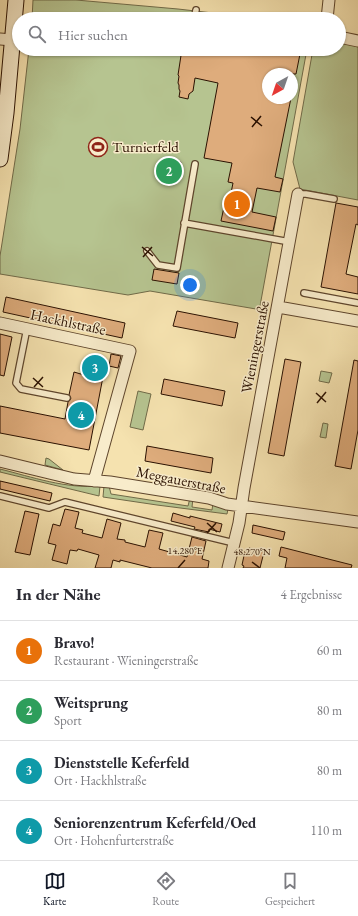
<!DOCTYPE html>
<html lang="de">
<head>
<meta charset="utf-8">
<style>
  body { margin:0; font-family:"EB Garamond",serif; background:#f7f7f7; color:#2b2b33 }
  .compass { position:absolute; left:262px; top:68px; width:36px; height:36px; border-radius:50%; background:#fff; box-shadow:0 1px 3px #0004; rotate:220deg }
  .you { position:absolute; left:190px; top:285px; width:14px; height:14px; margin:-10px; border:3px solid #fff; border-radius:50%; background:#1a73e8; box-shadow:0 0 0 6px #1a73e833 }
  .badge { display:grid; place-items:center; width:26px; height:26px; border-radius:50%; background:#111827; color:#fff; font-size:13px; font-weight:700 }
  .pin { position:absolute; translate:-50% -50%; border:2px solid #fff; box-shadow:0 1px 4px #0006 }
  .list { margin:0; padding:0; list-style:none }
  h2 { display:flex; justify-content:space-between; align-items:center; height:52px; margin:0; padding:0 16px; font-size:17px }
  h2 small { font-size:13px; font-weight:400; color:#7c7c81 }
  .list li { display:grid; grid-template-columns:26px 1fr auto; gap:12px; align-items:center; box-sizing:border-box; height:60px; padding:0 16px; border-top:1px solid #e1e1e2 }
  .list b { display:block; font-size:15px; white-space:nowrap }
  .list p { margin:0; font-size:13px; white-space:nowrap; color:#7c7c81 }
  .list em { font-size:13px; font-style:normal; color:#7c7c81 }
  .icon { flex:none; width:22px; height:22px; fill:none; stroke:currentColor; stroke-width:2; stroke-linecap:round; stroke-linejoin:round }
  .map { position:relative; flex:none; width:358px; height:568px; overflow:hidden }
  .search { position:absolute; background:#fff; box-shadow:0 1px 3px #0004; left:12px; right:12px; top:12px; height:44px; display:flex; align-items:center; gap:10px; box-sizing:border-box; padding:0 14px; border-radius:22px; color:#7c7c81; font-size:15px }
  .sheet { height:292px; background:#fff }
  nav { display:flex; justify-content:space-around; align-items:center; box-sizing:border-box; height:56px; border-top:1px solid #e1e1e2; background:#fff; font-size:11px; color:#7c7c81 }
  nav a { display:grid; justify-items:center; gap:2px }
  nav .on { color:#111827 }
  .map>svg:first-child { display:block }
</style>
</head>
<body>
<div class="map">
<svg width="358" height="568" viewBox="0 0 358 568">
  <rect width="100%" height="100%" fill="#f5e2af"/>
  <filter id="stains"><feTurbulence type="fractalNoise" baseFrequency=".005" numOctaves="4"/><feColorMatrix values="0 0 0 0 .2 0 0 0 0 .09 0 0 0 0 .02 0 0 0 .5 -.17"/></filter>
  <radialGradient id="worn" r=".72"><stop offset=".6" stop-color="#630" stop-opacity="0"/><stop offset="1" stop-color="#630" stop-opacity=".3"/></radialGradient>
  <path fill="#b6c490" stroke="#706a48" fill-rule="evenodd" d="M33,0H76L178,9L265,19H32Z
    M339,41L358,45V200L300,189L293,162L313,49H339Z
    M29,49H307L260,306L256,309L150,291L128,295L0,274V256L20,129ZM268,74H292V98H268Z
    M321,371L332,373L329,383L319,381Z
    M138,391L151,394L143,430L130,427Z
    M323,423L328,424L326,438L320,437Z
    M46,458L49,459L63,470L45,465Z
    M0,469C32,477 66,489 100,486L99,496L0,472Z
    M104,486H109L111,494L188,506L190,498H193L192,507L212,510L213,503L228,509L227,514L157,505L103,497Z"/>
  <path fill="#deac7c" stroke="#2b1101" d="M182,49H301L296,74H268V98H291L275,177L283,179L280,192L257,188L252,212L276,217L273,231L221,221L224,207L228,208L233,183L228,182L232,163L204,158L218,83L195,78L193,91L189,94L188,99L179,97L180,91L179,89V85L178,83L179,76L178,75Z
    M174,161L181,162L179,172L172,171Z
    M336,203L358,207V225L356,224L346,274L358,277V294L321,287Z
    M154,269L179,273L177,284L152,280Z
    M6,297L125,323L122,338L3,312Z
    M177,311L238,323L235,338L173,326Z
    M0,334L12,337L4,376L0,375Z
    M111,354L121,356L118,368L109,366Z
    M87,358L106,361L89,450L0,433V406L65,419L68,402L70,400L71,398L69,395L74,372L84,375Z
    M285,359L301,362L284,456L268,453Z
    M354,360L358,361V430L351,469L335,466Z
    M164,379L225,391L222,406L161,394Z
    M147,446L213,458L211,473L145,461Z
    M0,481L52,493L50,501L0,489Z
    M65,509L79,512L75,528L83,530L82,533L102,538L107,519L121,523L117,539L125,540V542L145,547L149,530L163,533L159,549L187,557L192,537L206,541L202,559L209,561L208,568H152L120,560V562L113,560L111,568H95L99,555L78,549L77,551L70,550L67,564L52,560L56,545L48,543L53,524L60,526Z
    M25,511L39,514L30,555L15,552Z
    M173,513L190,518V516L222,524L220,532L209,529V532L194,529L195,527L171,521Z
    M253,525L285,532L283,540L252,533Z
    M281,547L352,565L351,568H285L287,558L279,556Z
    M249,548L264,552L260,568H243L244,566L242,565L245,551L248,552Z"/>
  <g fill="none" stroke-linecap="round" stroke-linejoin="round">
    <defs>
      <path id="service" d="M194,19L196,10
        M298,194H306L334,199
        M184,223L290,242
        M147,251L158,265L177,268L195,164
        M304,293L358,303
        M27,328L16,383L21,389L67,398
        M0,496L49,508L65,502L234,543"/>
      <path id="minor" d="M327,19L329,0
        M339,37L358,41
        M0,39L13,40
        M278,307L358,321
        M0,323L130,351L94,481
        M0,461L74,479L110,482L209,498L227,504L358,522
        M228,568L239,523L244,488L298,194"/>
      <path id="secondary" d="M0,159L6,113L16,0"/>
    </defs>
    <use href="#service" stroke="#5e452c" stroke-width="8"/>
    <use href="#minor" stroke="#5e452c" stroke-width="13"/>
    <use href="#secondary" stroke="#2b1101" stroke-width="17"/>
    <use href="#service" stroke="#f8eccb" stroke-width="5.5"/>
    <use href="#minor" stroke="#f8eccb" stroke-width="11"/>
    <use href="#secondary" stroke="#f8eccb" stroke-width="15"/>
  </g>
  <path fill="none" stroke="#2b1101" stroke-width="1.5" d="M251,117L262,126M252,127L261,116M142,247L153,256M143,257L152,247M33,378L43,387M34,387L43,377M316,393L326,402M317,403L326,392M207,523L217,532M207,533L216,523M252,562L260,568M178,568L185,560"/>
  <defs>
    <symbol id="stadium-ring" viewBox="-11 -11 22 22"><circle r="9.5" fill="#f8eccb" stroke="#8f2418" stroke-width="1.5"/><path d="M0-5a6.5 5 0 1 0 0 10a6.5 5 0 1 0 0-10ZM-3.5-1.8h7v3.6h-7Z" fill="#8f2418"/></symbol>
  </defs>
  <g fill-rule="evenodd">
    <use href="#stadium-ring" x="87" y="136" width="22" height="22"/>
  </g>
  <g text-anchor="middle" stroke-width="3" stroke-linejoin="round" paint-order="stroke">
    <g font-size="15" fill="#2b1101" stroke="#f8eccb" text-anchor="start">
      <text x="112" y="152">Turnierfeld</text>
    </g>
    <g font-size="15" fill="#2b1101" stroke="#f8eccb">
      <text transform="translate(68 322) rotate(12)" y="5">Hackhlstraße</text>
      <text transform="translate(255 347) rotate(-79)" y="5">Wieningerstraße</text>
      <text transform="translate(181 480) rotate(11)" y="5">Meggauerstraße</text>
    </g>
  </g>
  <g font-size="10" text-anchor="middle" fill="#2b1101" stroke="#f8eccb" stroke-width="3" stroke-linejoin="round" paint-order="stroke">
    <text x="185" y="554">14.280°E</text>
    <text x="252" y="555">48.270°N</text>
  </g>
  <rect width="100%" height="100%" filter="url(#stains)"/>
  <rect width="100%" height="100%" fill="url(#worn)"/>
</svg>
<svg class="compass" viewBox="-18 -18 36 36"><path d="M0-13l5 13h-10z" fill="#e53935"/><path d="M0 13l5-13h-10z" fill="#7c7c81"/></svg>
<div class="you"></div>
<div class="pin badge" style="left:237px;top:204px;background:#e8710a">1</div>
<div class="pin badge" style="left:169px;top:171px;background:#2e9e5b">2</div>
<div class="pin badge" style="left:95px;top:368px;background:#0f9aa8">3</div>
<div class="pin badge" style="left:81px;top:415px;background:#0f9aa8">4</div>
<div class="search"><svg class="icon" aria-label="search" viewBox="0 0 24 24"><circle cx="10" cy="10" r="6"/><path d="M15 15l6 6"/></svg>Hier suchen</div>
</div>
<section class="sheet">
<h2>In der Nähe<small>4 Ergebnisse</small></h2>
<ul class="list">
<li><span class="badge" style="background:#e8710a">1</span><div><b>Bravo!</b><p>Restaurant · Wieningerstraße</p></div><em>60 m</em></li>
<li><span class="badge" style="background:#2e9e5b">2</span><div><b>Weitsprung</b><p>Sport</p></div><em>80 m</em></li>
<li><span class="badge" style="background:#0f9aa8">3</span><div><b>Dienststelle Keferfeld</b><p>Ort · Hackhlstraße</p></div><em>80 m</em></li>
<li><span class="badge" style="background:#0f9aa8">4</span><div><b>Seniorenzentrum Keferfeld/Oed</b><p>Ort · Hohenfurterstraße</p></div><em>110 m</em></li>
</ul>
</section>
<nav>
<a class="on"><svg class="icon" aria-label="map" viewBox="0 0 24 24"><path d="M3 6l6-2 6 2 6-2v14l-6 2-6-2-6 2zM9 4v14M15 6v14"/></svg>Karte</a>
<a><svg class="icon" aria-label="directions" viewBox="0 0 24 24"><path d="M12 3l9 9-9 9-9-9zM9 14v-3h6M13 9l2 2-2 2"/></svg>Route</a>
<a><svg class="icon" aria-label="saved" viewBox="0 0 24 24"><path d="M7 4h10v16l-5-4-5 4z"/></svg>Gespeichert</a>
</nav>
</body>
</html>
